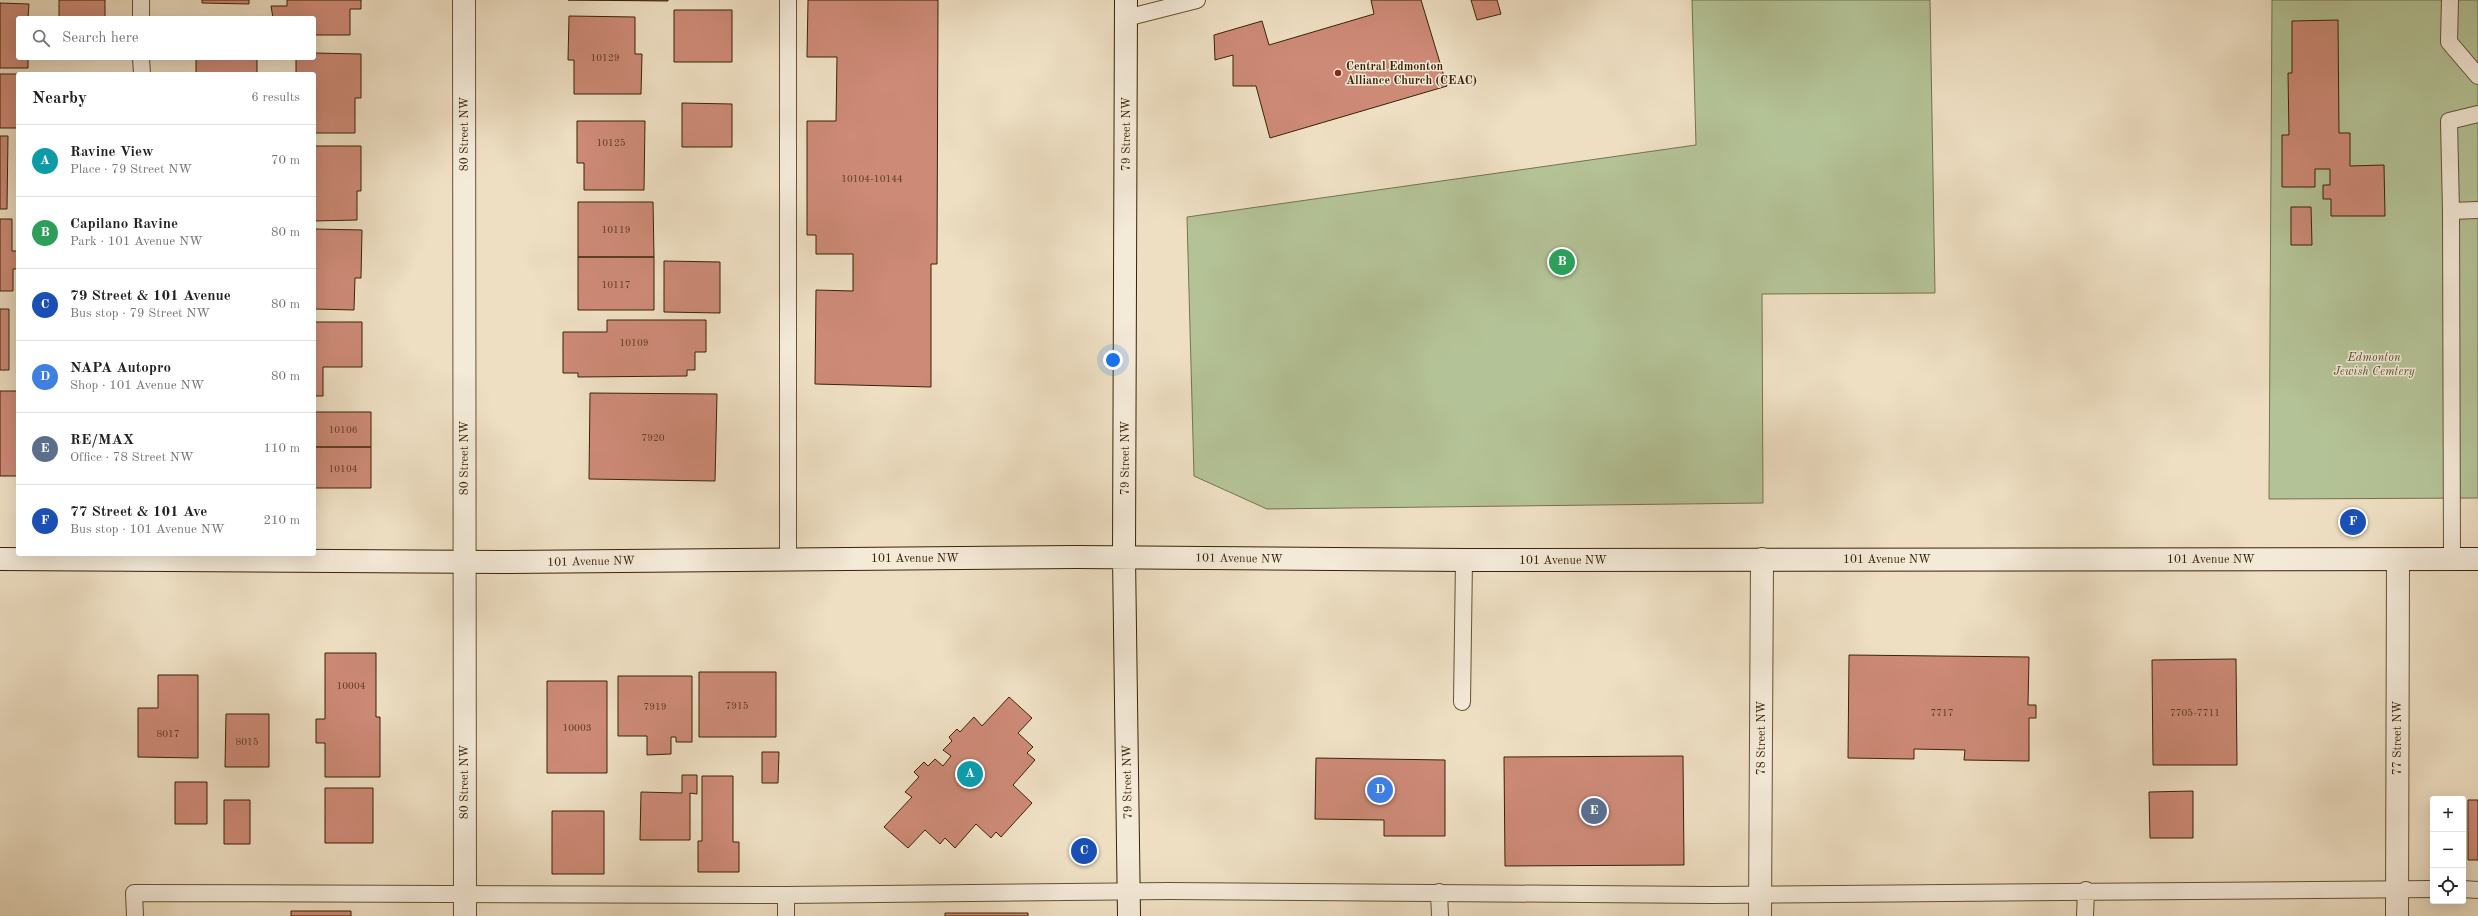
<!DOCTYPE html>
<html lang="en">
<head>
<meta charset="utf-8">
<style>
  body { margin:0; font-family:"Old Standard TT",serif; background:#f6f6f6; color:#222 }
  .controls { position:absolute; right:12px; bottom:12px; display:grid; overflow:hidden; border-radius:4px; box-shadow:0 4px 16px #0002 }
  .controls button { width:36px; height:36px; display:grid; place-items:center; padding:0; border:0; border-bottom:1px solid #e0e0e0; background:#fff; color:#222; font:20px sans-serif }
  .you { position:absolute; left:1113px; top:360px; width:14px; height:14px; margin:-10px; border:3px solid #fff; border-radius:50%; background:#1a73e8; box-shadow:0 0 0 6px #1a73e833 }
  .badge { display:grid; place-items:center; width:26px; height:26px; border-radius:50%; background:#1a73e8; color:#fff; font-size:13px; font-weight:700 }
  .pin { position:absolute; translate:-50% -50%; border:2px solid #fff; box-shadow:0 1px 4px #0006 }
  .list { margin:0; padding:0; list-style:none }
  h2 { display:flex; justify-content:space-between; align-items:center; height:52px; margin:0; padding:0 16px; font-size:17px }
  h2 small { font-size:13px; font-weight:400; color:#767676 }
  .list li { display:grid; grid-template-columns:26px 1fr auto; gap:12px; align-items:center; box-sizing:border-box; height:72px; padding:0 16px; border-top:1px solid #e0e0e0 }
  .list b { display:block; font-size:15px; white-space:nowrap }
  .list p { margin:0; font-size:13px; white-space:nowrap; color:#767676 }
  .list em { font-size:13px; font-style:normal; color:#767676 }
  .icon { flex:none; width:22px; height:22px; fill:none; stroke:currentColor; stroke-width:2; stroke-linecap:round; stroke-linejoin:round }
  .map { position:relative; flex:none; width:2478px; height:916px; overflow:hidden }
  .search { position:absolute; background:#fff; box-shadow:0 4px 16px #0002; left:16px; top:16px; width:300px; height:44px; display:flex; align-items:center; gap:10px; box-sizing:border-box; padding:0 14px; border-radius:4px; color:#767676; font-size:15px }
  .panel { position:absolute; background:#fff; box-shadow:0 4px 16px #0002; left:16px; top:72px; width:300px; height:484px; border-radius:4px }
  .map>svg:first-child { display:block }
</style>
</head>
<body>
<div class="map">
<svg width="2478" height="916" viewBox="0 0 2478 916">
  <rect width="100%" height="100%" fill="#eedfc3"/>
  <filter id="stains"><feTurbulence type="fractalNoise" baseFrequency=".005" numOctaves="4"/><feColorMatrix values="0 0 0 0 .2 0 0 0 0 .09 0 0 0 0 .02 0 0 0 .5 -.17"/></filter>
  <radialGradient id="worn" r=".72"><stop offset=".6" stop-color="#630" stop-opacity="0"/><stop offset="1" stop-color="#630" stop-opacity=".3"/></radialGradient>
  <path fill="#b4c397" stroke="#76734e" d="M1692,0H1930L1935,293L1762,294L1763,503L1267,509L1194,476L1187,217L1696,145Z
    M2272,0H2478V498L2269,499Z"/>
  <path fill="#cd8a77" stroke="#392305" d="M59,0H105V18H59Z
    M202,0H249V4L202,3Z
    M287,0H361V9H350V35H314V18H273L271,6H287Z
    M568,0H668V1Z
    M808,0H938L937,264H931V387L815,384L816,290L853,291V254H816V235H807V121H836L837,57H807Z
    M1371,0H1421L1447,86L1270,138L1256,86H1233V55L1215,60L1214,35L1262,21L1269,45L1374,14Z
    M1471,0H1497L1501,14L1477,20Z
    M0,3L29,4L28,18H18V58H28V68H0Z
    M674,10H732V62H674Z
    M569,16L635,17V54H642L641,94H574V60H568Z
    M2338,20L2339,133H2350V166L2384,165L2385,216H2331V199H2323V185H2330V169H2315V187H2282V135H2289L2288,73H2292V21Z
    M314,53L361,54V98H355V133H314V74H296V58H314Z
    M196,58H257V74H196Z
    M0,74H29H18V128H0Z
    M682,103L732,104V147H682Z
    M577,121H645L644,190H584V163H577Z
    M0,136H8L7,209H0Z
    M314,146H361V191H357V220L314,221Z
    M578,202H653L654,257H578Z
    M2291,207H2311L2312,245H2291Z
    M0,219H12V251H18V269H13V291H0Z
    M314,229L362,230L361,278H355L354,310L314,309Z
    M578,257H654V310H578Z
    M664,261L720,262V313L664,312Z
    M0,309H9V370H0Z
    M607,320H706V352H695V370H687V376L578,377V373H563V332H607Z
    M314,322H362V367H323V396H314Z
    M0,391H18V476H0Z
    M590,393L717,394L715,481L589,479Z
    M314,412H371V447H314Z
    M314,447H371V488H314Z
    M325,653H376V717H380V777H325V743H316V719H325Z
    M1849,655L2029,657L2028,705H2036V718H2029V761L1964,760L1965,750L1914,749V759L1848,758Z
    M2236,659L2237,765H2153L2152,660Z
    M699,672H776V737H699Z
    M158,675H198V758L138,757V708H158Z
    M618,676H692V742H676V737H671V754L647,755V736H618Z
    M547,681H607V773H547Z
    M1009,697L1032,718L1018,733L1033,747L1027,753L1035,760L1013,785L1032,803L1001,837L996,832L991,838L976,824L955,848L945,838L940,844L925,830L908,848L884,827L912,797L905,792L919,777L914,772L924,762L928,766L935,759L943,766L951,756L943,750L952,741L949,737L957,729L960,732L974,717L982,726Z
    M226,714H269V767H225Z
    M762,752H779L778,783H762Z
    M1683,756L1684,865L1505,866L1504,757Z
    M1316,758L1445,760V836H1384V820L1315,819Z
    M682,775H697V794L690,793V840H640L641,792L682,793Z
    M702,776H733V842H739V872H698V841H702Z
    M175,782H207V824H175Z
    M325,788H373V843H325Z
    M2193,791V838H2150L2149,792Z
    M224,800H250V844H224Z
    M2468,800H2478V860H2468Z
    M552,811H604V874H552Z
    M291,911H351V916H291Z
    M945,913H1028V916H945Z"/>
  <g fill="none" stroke-linecap="round" stroke-linejoin="round">
    <defs>
      <path id="lane" d="M141,0V18
        M2450,0L2449,42L2478,76
        M1126,18L1197,0
        M141,58L142,74
        M2451,211L2449,121L2478,114
        M788,559V0
        M2452,559L2451,211L2478,210
        M1462,702L1464,560
        M2463,889L2478,890
        M1439,892L1440,916
        M786,895V916
        M135,916L134,893L786,895L1168,891L1711,895L2433,889
        M2085,916L2086,890"/>
      <path id="street" d="M464,0L465,916
        M1760,916L1762,559
        M2397,916L2398,561"/>
      <path id="secondary" d="M1126,0L1124,557L1129,916
        M0,559L502,562L1076,557L1464,560L2478,559"/>
    </defs>
    <use href="#lane" stroke="#665234" stroke-width="18"/>
    <use href="#street" stroke="#665234" stroke-width="24"/>
    <use href="#secondary" stroke="#392305" stroke-width="24"/>
    <use href="#lane" stroke="#f4ead8" stroke-width="16"/>
    <use href="#street" stroke="#f4ead8" stroke-width="22"/>
    <use href="#secondary" stroke="#f4ead8" stroke-width="22"/>
  </g>
  <circle fill="#8f2418" stroke="#f4ead8" stroke-width="1.5" cx="1338" cy="73" r="4"/>
  <g text-anchor="middle" stroke-width="3" stroke-linejoin="round" paint-order="stroke">
    <g font-size="10" fill="#5e3d22">
      <text x="605" y="61">10129</text>
      <text x="611" y="146">10125</text>
      <text x="872" y="182">10104-10144</text>
      <text x="616" y="233">10119</text>
      <text x="616" y="288">10117</text>
      <text x="634" y="346">10109</text>
      <text x="343" y="433">10106</text>
      <text x="653" y="441">7920</text>
      <text x="343" y="472">10104</text>
      <text x="351" y="689">10004</text>
      <text x="737" y="709">7915</text>
      <text x="655" y="710">7919</text>
      <text x="1942" y="716">7717</text>
      <text x="2195" y="716">7705-7711</text>
      <text x="577" y="731">10003</text>
      <text x="168" y="737">8017</text>
      <text x="247" y="745">8015</text>
    </g>
    <g font-size="12" font-weight="bold" fill="#392305" stroke="#f4ead8" text-anchor="start">
      <text x="1346" y="70">Central Edmonton<tspan x="1346" dy="14">Alliance Church (CEAC)</tspan></text>
    </g>
    <g font-size="12" fill="#392305" stroke="#f4ead8">
      <text transform="translate(464 134) rotate(-90)" y="4">80 Street NW</text>
      <text transform="translate(1126 134) rotate(-90)" y="4">79 Street NW</text>
      <text transform="translate(464 458) rotate(-90)" y="4">80 Street NW</text>
      <text transform="translate(1125 458) rotate(-90)" y="4">79 Street NW</text>
      <text x="915" y="562">101 Avenue NW</text>
      <text transform="translate(1239 558) rotate(1)" y="4">101 Avenue NW</text>
      <text x="1887" y="563">101 Avenue NW</text>
      <text x="2211" y="563">101 Avenue NW</text>
      <text x="1563" y="564">101 Avenue NW</text>
      <text transform="translate(591 561) rotate(-1)" y="4">101 Avenue NW</text>
      <text transform="translate(1761 738) rotate(-90)" y="4">78 Street NW</text>
      <text transform="translate(2397 738) rotate(-90)" y="4">77 Street NW</text>
      <text transform="translate(464 782) rotate(-90)" y="4">80 Street NW</text>
      <text transform="translate(1127 782) rotate(-91)" y="4">79 Street NW</text>
    </g>
    <g font-size="12" font-style="italic" fill="#584b2a" stroke="#f4ead8">
      <text x="2374" y="361">Edmonton<tspan x="2374" dy="14">Jewish Cemtery</tspan></text>
    </g>
  </g>
  <rect width="100%" height="100%" filter="url(#stains)"/>
  <rect width="100%" height="100%" fill="url(#worn)"/>
</svg>
<div class="controls">
<button>+</button>
<button>−</button>
<button><svg class="icon" aria-label="locate" viewBox="0 0 24 24"><circle cx="12" cy="12" r="6"/><path d="M12 2v4M12 18v4M2 12h4M18 12h4"/></svg></button>
</div>
<div class="you"></div>
<div class="pin badge" style="left:970px;top:774px;background:#0f9aa8">A</div>
<div class="pin badge" style="left:1562px;top:262px;background:#2e9e5b">B</div>
<div class="pin badge" style="left:1084px;top:851px;background:#1a4fb4">C</div>
<div class="pin badge" style="left:1380px;top:790px;background:#3f7fe0">D</div>
<div class="pin badge" style="left:1594px;top:811px;background:#5c6f8a">E</div>
<div class="pin badge" style="left:2353px;top:522px;background:#1a4fb4">F</div>
<div class="search"><svg class="icon" aria-label="search" viewBox="0 0 24 24"><circle cx="10" cy="10" r="6"/><path d="M15 15l6 6"/></svg>Search here</div>
<section class="panel">
<h2>Nearby<small>6 results</small></h2>
<ul class="list">
<li><span class="badge" style="background:#0f9aa8">A</span><div><b>Ravine View</b><p>Place · 79 Street NW</p></div><em>70 m</em></li>
<li><span class="badge" style="background:#2e9e5b">B</span><div><b>Capilano Ravine</b><p>Park · 101 Avenue NW</p></div><em>80 m</em></li>
<li><span class="badge" style="background:#1a4fb4">C</span><div><b>79 Street &amp; 101 Avenue</b><p>Bus stop · 79 Street NW</p></div><em>80 m</em></li>
<li><span class="badge" style="background:#3f7fe0">D</span><div><b>NAPA Autopro</b><p>Shop · 101 Avenue NW</p></div><em>80 m</em></li>
<li><span class="badge" style="background:#5c6f8a">E</span><div><b>RE/MAX</b><p>Office · 78 Street NW</p></div><em>110 m</em></li>
<li><span class="badge" style="background:#1a4fb4">F</span><div><b>77 Street &amp; 101 Ave</b><p>Bus stop · 101 Avenue NW</p></div><em>210 m</em></li>
</ul>
</section>
</div>
</body>
</html>
